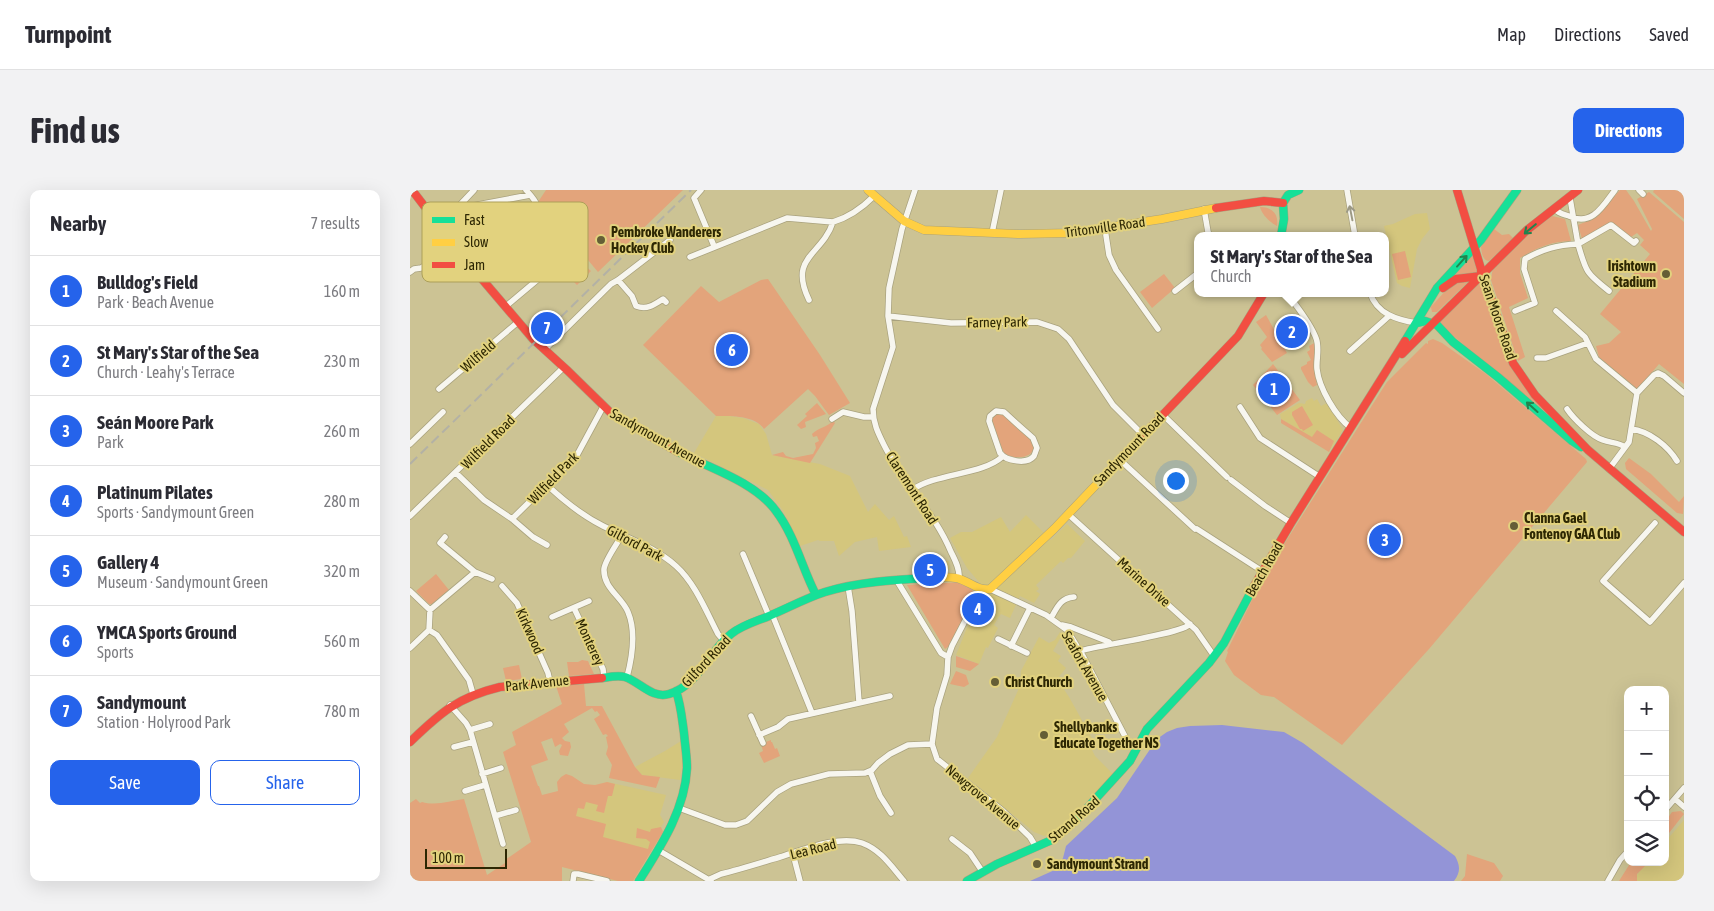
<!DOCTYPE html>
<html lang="en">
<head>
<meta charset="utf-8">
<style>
  body { margin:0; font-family:"Asap Condensed",sans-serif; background:#f2f2f3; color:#2b2b33 }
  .controls { position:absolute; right:15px; bottom:15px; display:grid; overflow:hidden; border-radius:10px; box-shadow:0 5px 20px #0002 }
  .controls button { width:45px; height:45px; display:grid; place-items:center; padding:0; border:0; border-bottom:1px solid #e1e1e2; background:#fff; color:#2b2b33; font:25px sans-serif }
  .scale { position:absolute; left:15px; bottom:12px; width:82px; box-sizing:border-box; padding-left:5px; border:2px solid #2d2703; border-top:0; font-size:14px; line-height:18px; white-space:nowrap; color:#2d2703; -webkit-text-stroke:4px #e2d27e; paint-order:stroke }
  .you { position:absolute; left:765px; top:290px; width:18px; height:18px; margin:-12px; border:4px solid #fff; border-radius:50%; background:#1a73e8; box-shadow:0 0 0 8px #1a73e833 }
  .badge { display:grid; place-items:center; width:32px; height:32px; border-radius:50%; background:#2563eb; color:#fff; font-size:16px; font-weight:700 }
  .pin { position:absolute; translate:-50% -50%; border:2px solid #fff; box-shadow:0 1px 5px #0006 }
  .popup { position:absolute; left:784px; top:42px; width:195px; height:65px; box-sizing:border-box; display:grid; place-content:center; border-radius:10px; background:#fff; filter:drop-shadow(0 1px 4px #0005); font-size:16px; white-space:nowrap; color:#7c7c81 }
  .popup b { font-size:19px; color:#2b2b33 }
  .popup::after { content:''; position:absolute; left:50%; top:100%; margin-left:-10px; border:10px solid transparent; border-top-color:#fff }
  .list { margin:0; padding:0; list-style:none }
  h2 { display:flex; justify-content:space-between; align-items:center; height:65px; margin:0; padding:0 20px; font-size:21px }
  h2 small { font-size:16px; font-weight:400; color:#7c7c81 }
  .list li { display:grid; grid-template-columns:32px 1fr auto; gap:15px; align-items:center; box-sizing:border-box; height:70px; padding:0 20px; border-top:1px solid #e1e1e2 }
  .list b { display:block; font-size:19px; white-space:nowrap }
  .list p { margin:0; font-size:16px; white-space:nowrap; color:#7c7c81 }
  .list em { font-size:16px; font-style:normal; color:#7c7c81 }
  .actions { display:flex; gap:10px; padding:15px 20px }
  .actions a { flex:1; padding:11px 0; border:1px solid #2563eb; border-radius:10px; text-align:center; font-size:18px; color:#2563eb }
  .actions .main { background:#2563eb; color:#fff }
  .icon { flex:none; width:28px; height:28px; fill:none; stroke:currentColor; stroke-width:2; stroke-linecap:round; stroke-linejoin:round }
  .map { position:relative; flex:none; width:1274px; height:691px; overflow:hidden; border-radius:10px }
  header { display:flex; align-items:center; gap:30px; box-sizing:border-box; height:70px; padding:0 25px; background:#fff; border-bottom:1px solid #e1e1e2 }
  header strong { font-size:24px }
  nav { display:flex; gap:28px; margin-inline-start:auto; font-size:18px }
  .intro { display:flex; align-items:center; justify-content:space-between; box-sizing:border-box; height:120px; padding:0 30px }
  h1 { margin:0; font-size:35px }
  .button { padding:12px 22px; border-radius:10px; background:#2563eb; color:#fff; font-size:18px; font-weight:700 }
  main { display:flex; gap:30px; padding:0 30px }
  aside { flex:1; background:#fff; border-radius:10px; box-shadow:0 5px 20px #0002 }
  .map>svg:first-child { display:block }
</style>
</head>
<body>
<header>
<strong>Turnpoint</strong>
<nav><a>Map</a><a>Directions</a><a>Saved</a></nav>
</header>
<div class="intro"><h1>Find us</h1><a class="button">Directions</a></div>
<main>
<aside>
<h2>Nearby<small>7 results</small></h2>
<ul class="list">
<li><span class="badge">1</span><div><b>Bulldog's Field</b><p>Park · Beach Avenue</p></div><em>160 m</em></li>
<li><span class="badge">2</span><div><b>St Mary's Star of the Sea</b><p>Church · Leahy's Terrace</p></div><em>230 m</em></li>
<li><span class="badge">3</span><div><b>Seán Moore Park</b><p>Park</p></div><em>260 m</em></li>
<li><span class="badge">4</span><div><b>Platinum Pilates</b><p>Sports · Sandymount Green</p></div><em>280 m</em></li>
<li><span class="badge">5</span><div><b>Gallery 4</b><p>Museum · Sandymount Green</p></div><em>320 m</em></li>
<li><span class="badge">6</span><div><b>YMCA Sports Ground</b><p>Sports</p></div><em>560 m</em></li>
<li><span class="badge">7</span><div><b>Sandymount</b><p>Station · Holyrood Park</p></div><em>780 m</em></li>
</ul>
<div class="actions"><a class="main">Save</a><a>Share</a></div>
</aside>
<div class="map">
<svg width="1274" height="691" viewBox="0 0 1274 691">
  <rect width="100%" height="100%" fill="#ccc394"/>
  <path fill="#d4c67d" d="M1017,23L1020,39L1012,49L1007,59L1000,98L992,96L987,93L974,36L983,34L1005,24Z
    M902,208L904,211L907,209L911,216L917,213L933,240L921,259L871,229L870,224L889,213L895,214L896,211Z
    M306,226H319L333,228L349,234L356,244L362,265L410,274L440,286L458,322L465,314L479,330L484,326L494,347L497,346L501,357L469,361L467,347L445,352L429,366L424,351H410L408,350L390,356L374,322L358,300L284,263Z
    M616,325L641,350L657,334L675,351L661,368H658L653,373L651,371L626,395L629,399L626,401L630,404L624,413L610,406L600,428L591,424L588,428L584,435L588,438L578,458L576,457L569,474L546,465L556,440L575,401L574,398L557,378L540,348L551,342H562L591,327L600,342Z
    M534,371H539L540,377L538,381L509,384L508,376L535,374Z
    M650,442L652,445L643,461L651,466L648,471L656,478L647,489L659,507L683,550L678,552L685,566L703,584L662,627L642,644L634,646L624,642L558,588L587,547L610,496L611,481L629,447L639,453L645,450Z
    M271,551L273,570L270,590L232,585L225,577L255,561Z
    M197,592L256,605L250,625L254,632L251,637L253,642L223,691H208L149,676L130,644Z
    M1274,630V691H1222L1237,672H1255V652Z"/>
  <path fill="#e3a47b" d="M136,0H273L188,82L178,70L167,79L159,69L170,59L153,39H151L143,29L141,31L128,32L102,55L100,42C113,40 127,32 130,19L128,12Z
    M1210,0H1216L1224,11L1241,41L1242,39L1227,9L1239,2L1274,32V194L1249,174L1227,200L1189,167L1186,156L1199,153L1211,142L1190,124L1240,64L1230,55L1234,50L1227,43L1221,47L1202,33L1172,49L1168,35L1185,28Z
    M1244,0H1274V29L1243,2Z
    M850,17C862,17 869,24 867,36C860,32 852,25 850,17Z
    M1142,26L1155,29L1161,51C1139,52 1129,57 1110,68V83L1118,108L1099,117L1115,167L1108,171L1081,90C1082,84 1082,79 1085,75C1099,58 1124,39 1142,26Z
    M1084,39L1092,45L1099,44L1104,49L1101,52H1099L1079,71C1072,70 1072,63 1071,57Z
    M995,61L1001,87L988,90L982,64Z
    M1062,65L1068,83L1067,85L1059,83L1045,85Z
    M157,71L166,80L155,90L150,84L143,83Z
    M174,75L181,81L167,95L160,88Z
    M754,84L765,98L742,118L730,102Z
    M358,89L410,165L440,213L419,225L405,206L398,199L354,239C345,225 320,226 306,226L233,155L291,96L309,112L351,90Z
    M1060,90L1027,122H1022L1021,117C1033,104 1041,91 1060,90Z
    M1069,93L1074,97L1084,130L1103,177L1114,196L1137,225L1028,133Z
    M856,125L877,163L862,172L851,159L852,158L850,155L857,147L846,132Z
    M1023,149L1032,153L1076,184L1176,269L1177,272L1019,459L932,555L864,507L851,505L824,485L815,471L818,462L817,461L848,398L871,359L968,206L977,192L1016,153L1018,154V151Z
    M904,153L905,156V185L907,195L903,197L898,192L891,179V177L897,174V172L901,170L897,162L900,160L899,156Z
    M863,174L890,210L867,225L843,195Z
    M407,213L416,224L395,232L396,237L391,239L387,235L397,226L395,224Z
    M892,216L903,235L893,241L892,239H890L882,225V222Z
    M588,223L592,224L622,250C631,268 604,271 594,263L581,231L584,225Z
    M871,229L902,247L907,240L924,251L919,262L871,233Z
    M423,231L425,233L400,273L362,265L373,262L376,266L383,268L403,264L406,258L405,253L409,251L407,246L403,247L402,244C408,238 417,237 423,231Z
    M1219,268L1241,284L1269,312L1274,306L1273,324L1267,323L1216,279L1215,273Z
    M26,384L39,400L22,414H19L6,401Z
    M552,392L561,398L566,406L539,456L535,459L497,395Z
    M546,466L569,474L560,481L546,477Z
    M172,470L178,471L184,484L159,486L157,472H168Z
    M109,475L112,489L96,491L93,478Z
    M546,481L556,485L559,494L554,497L540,494Z
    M174,494L176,516H192L225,577L232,585L250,587L246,598L199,588L202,575L196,564L198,557L196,547L198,546L196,544L193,545L184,529L190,525L187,521L185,522L182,518L154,534L159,542L152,548L155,551L160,552L161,557L158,566L150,565L149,561L152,555L150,554L145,557L142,548L131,552L138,570L121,576L128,596H129L132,605L148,601L147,592L151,587L156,584L162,586L174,594L185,595L197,592L205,594L202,606H198L194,623L186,621L188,615L176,612L174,619L168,618L166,626L196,634L193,647L238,659L240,652L236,649L226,648L227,638L240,642L241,639L251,637L253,642L223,691H208L152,677V691H0V613L6,609L10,613L12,612C26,616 40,611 54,609L77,685L95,673V670L121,652L93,562L106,555L102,542L152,514L146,496Z
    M361,550V552H362L365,559L367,558L370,566L354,573L349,563L353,561L351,554Z
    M1271,621L1274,624L1255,648V632L1262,622Z
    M1057,664L1084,673L1093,686L1090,691H1051L1055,686Z
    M1221,672H1237V674L1227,684V691H1209Z"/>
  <path fill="#9394d7" d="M812,535L874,542L893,553L1045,666C1050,675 1051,682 1044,691H620L647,679L653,668L656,656L707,608L747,549L757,542L767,538L780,536Z"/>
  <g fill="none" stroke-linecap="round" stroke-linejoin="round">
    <defs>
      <path id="street" d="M291,0L284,8L304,56
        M505,0L492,39L479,98L478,126L483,157L463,219C463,233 468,243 474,255C493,293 525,323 541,362C545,370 550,379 549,388
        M937,0L945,46
        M1229,0L1233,4
        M1160,8L1168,54L1201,35L1224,53L1226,51
        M46,19L120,5
        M794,19L798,42L800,46
        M1145,19C1149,24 1153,24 1159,26C1182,37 1193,16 1205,0
        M30,36L64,0
        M695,39L699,65L706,80L748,139
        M582,43L591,0
        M45,56C50,52 56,47 62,46C81,40 106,45 121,29C133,18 125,10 116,0
        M280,67L377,28L423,32C440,27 452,18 464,6
        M0,82L4,79L11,78L46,57
        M208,90L222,106L226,116C237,120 244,115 253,109L256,112
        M765,101L788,83
        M877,103C887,117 900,132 906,148C910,158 906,169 907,179C909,198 926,227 941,238
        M960,103C967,124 987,130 1007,133
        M399,110C378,66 412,66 423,32
        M95,117L164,59
        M1105,121L1125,113L1114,79L1115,69C1133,59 1147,55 1168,54C1176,82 1176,83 1199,101
        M1146,121L1175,147L1186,169L1227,203
        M478,126L541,133L627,132L648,139L659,149L703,215L733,245
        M134,160L201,94L208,90L260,50
        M940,161L979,126
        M1127,168H1136L1178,153
        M29,199L108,132
        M830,217L850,248L910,287
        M1157,219C1163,228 1182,247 1193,250C1200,253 1208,252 1215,257
        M586,221L594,222L606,233L623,248L627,258C626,260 625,264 624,266C617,275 596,271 590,263L579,231L580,226Z
        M752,224L817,287
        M422,229L433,222L454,227H463
        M1221,239C1239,241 1258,256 1267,271
        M0,254L33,222
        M709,269L785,339
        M1199,279L1219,252L1227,203L1244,185L1248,183L1254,186L1274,203
        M46,283L74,310L102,329L123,347L137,355
        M821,290L855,316L881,333
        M137,295C153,310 173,326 193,336C217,348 245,357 266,376C285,393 296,421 308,444L314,451
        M502,300C526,283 572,285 592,267
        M658,324L786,440L804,466
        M0,326L154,177
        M102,329L167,265L193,217
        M1245,333L1193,391L1240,432L1274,393
        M787,339L852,381
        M212,345C207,354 195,370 194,379C193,398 212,407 218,422C226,441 222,468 217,487
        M333,364L359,426
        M65,382L82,389
        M487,391L531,463L538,467
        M92,396L107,413L138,483L140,492
        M438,396L442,421L449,512
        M580,399L636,425L657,440L673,466L718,552L726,558
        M571,400L542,456L538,467L537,485L527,518L522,554L527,569L593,621L620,647L626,657
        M0,401L20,420
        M164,418L193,479L194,487
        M362,424L402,523
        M142,427L179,411
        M641,428C647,418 650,408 664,407
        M652,435L661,437L699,452
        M19,440L20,420L65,382L30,353L35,347
        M588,449L617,463
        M601,456L620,418
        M0,458L19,440L27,445L59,490L63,504
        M670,461C689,455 772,444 780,434
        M40,515L56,533L60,540L93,654
        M341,526L353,553
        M60,540L80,534
        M349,545L368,537L378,529L480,506
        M44,557L63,552
        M460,581L470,606L481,623
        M72,584L91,578
        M55,601L75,595
        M1265,609L1274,617
        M269,618L315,635H326L337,631L367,602L381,594L419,584L455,583L462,580L468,573L480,564L498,555L522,554
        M1255,620L1274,598
        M85,626L106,620
        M542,649L560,663L572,681
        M248,660L301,691
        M383,664L390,691
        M300,689L311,684C331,679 350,673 370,667C393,660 428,645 452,653C471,660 481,676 494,691
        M163,691L164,684H168L197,691
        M1198,691L1210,670L1218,661"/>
      <path id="fast" d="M873,13L878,5L889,0
        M871,46L874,29L873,13
        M1007,133L1015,131L1027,135L1043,152L1089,188L1162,251L1171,257
        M995,151L1027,98L1071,50L1107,0
        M268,262C300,278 345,292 366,321C385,346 392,378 406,405
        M192,488C199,487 208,485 215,487C230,492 242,509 259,504C289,495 298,462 321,444C332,435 347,431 359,426C378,418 396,408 415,402C448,392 483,390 517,388
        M229,691C251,656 275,620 277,578C277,566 275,555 274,543C272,529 271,515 266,501
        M557,691L587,674L644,649L669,627L720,571L737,539L799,473L814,453L844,396"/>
      <path id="slow" d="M458,0L494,31L514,40L609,44L662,43L752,29L806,18
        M517,388C526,388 537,386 546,388C558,390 567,401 580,399L644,339L703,277"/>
      <path id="jam" d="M2,0L54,68L123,149L158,181L202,224L268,262
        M1047,0L1071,79V86L1077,96L1103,173L1125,205L1178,260L1274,342
        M806,18L854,11L873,13
        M1033,98L1046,89L1071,86
        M992,164L1117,40L1168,0
        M703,277L828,146L854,103
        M844,396L881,333L995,151
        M0,552C30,523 48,507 90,497L192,488"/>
    </defs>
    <use href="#street" stroke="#a9a27e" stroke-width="7"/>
    <use href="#fast" stroke="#a9a27e" stroke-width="9"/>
    <use href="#slow" stroke="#a9a27e" stroke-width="9"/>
    <use href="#jam" stroke="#a9a27e" stroke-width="9"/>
    <use href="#street" stroke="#f7f6ef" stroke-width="5.5"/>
    <use href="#fast" stroke="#16e098" stroke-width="8"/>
    <use href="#slow" stroke="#ffcf43" stroke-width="8"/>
    <use href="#jam" stroke="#f24e42" stroke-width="8"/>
    <path stroke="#b3b1a5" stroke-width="2" stroke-dasharray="10 5" stroke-linecap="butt" d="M0,274L281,0"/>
  </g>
  <defs><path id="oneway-shaft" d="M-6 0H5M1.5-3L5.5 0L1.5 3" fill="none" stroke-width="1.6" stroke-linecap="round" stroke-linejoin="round" transform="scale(1.25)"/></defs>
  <use stroke="#9c9985" href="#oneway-shaft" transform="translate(941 23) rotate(-101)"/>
  <g stroke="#22844e">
    <use href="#oneway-shaft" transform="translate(1120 39) rotate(140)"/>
    <use href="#oneway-shaft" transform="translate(1052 71) rotate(-48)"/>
    <use href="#oneway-shaft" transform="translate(1122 217) rotate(-138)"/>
  </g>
  <g fill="#655e36" stroke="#e2d27e" stroke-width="2">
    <circle cx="191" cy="50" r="5"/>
    <circle cx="1256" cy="84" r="5"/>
    <circle cx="1104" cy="336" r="5"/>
    <circle cx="585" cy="492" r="5"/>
    <circle cx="634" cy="545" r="5"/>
    <circle cx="627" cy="674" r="5"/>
  </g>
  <g text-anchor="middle" stroke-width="4" stroke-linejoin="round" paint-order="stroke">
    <g font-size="14" fill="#2d2703" stroke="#e2d27e">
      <text transform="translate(695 37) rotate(-8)" y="5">Tritonville Road</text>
      <text transform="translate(1088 127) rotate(71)" y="5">Sean Moore Road</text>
      <text transform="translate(587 132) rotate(-1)" y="5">Farney Park</text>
      <text transform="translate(68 166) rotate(-41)" y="5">Wilfield</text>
      <text transform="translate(248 248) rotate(29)" y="5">Sandymount Avenue</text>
      <text transform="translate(78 252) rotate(-45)" y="5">Wilfield Road</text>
      <text transform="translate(719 259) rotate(-46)" y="5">Sandymount Road</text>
      <text transform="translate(143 288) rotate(-46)" y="5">Wilfield Park</text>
      <text transform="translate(502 298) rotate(57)" y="5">Claremont Road</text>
      <text transform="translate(225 353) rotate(28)" y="5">Gilford Park</text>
      <text transform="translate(854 379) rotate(-60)" y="5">Beach Road</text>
      <text transform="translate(734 392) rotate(42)" y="5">Marine Drive</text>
      <text transform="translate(120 441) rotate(66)" y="5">Kirkwood</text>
      <text transform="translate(180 452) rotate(65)" y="5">Monterey</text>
      <text transform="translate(296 471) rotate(-47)" y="5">Gilford Road</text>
      <text transform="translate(675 476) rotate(60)" y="5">Seafort Avenue</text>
      <text transform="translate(127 493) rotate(-6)" y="5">Park Avenue</text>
      <text transform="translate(573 607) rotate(40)" y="5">Newgrove Avenue</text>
      <text transform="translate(664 629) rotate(-41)" y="5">Strand Road</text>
      <text transform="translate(403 659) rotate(-14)" y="5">Lea Road</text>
    </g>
    <g font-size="14" font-weight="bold" fill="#2d2703" stroke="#e2d27e" text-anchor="start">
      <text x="201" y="47">Pembroke Wanderers<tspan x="201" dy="16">Hockey Club</tspan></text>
      <text x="1246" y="81" text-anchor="end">Irishtown<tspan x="1246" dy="16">Stadium</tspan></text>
      <text x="1114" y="333">Clanna Gael<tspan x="1114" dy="16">Fontenoy GAA Club</tspan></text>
      <text x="595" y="497">Christ Church</text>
      <text x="644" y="542">Shellybanks<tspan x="644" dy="16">Educate Together NS</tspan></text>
      <text x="637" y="679">Sandymount Strand</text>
    </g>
  </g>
  <rect x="12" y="12" width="166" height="80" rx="8" fill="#e2d27e" stroke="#ac9f59" stroke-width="1"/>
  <rect x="22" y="27" width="23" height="6" fill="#16e098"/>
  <rect x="22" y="49" width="23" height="7" fill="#ffcf43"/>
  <rect x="22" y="72" width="23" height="6" fill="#f24e42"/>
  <g font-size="14" fill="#2d2703">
    <text x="54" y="35">Fast</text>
    <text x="54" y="57">Slow</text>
    <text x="54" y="80">Jam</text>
  </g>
</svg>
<div class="controls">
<button>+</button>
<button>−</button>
<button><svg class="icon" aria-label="locate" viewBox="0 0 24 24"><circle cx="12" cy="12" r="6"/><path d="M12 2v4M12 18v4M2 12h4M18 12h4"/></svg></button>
<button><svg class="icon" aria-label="layers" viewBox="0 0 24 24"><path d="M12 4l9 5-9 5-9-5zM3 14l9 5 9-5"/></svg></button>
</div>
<div class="scale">100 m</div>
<div class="you"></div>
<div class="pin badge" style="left:864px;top:199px">1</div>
<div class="pin badge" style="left:882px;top:142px">2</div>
<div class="popup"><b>St Mary's Star of the Sea</b>Church</div>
<div class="pin badge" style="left:975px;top:350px">3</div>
<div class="pin badge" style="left:568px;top:419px">4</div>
<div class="pin badge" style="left:520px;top:380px">5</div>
<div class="pin badge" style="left:322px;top:160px">6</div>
<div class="pin badge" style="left:137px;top:138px">7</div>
</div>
</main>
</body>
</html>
